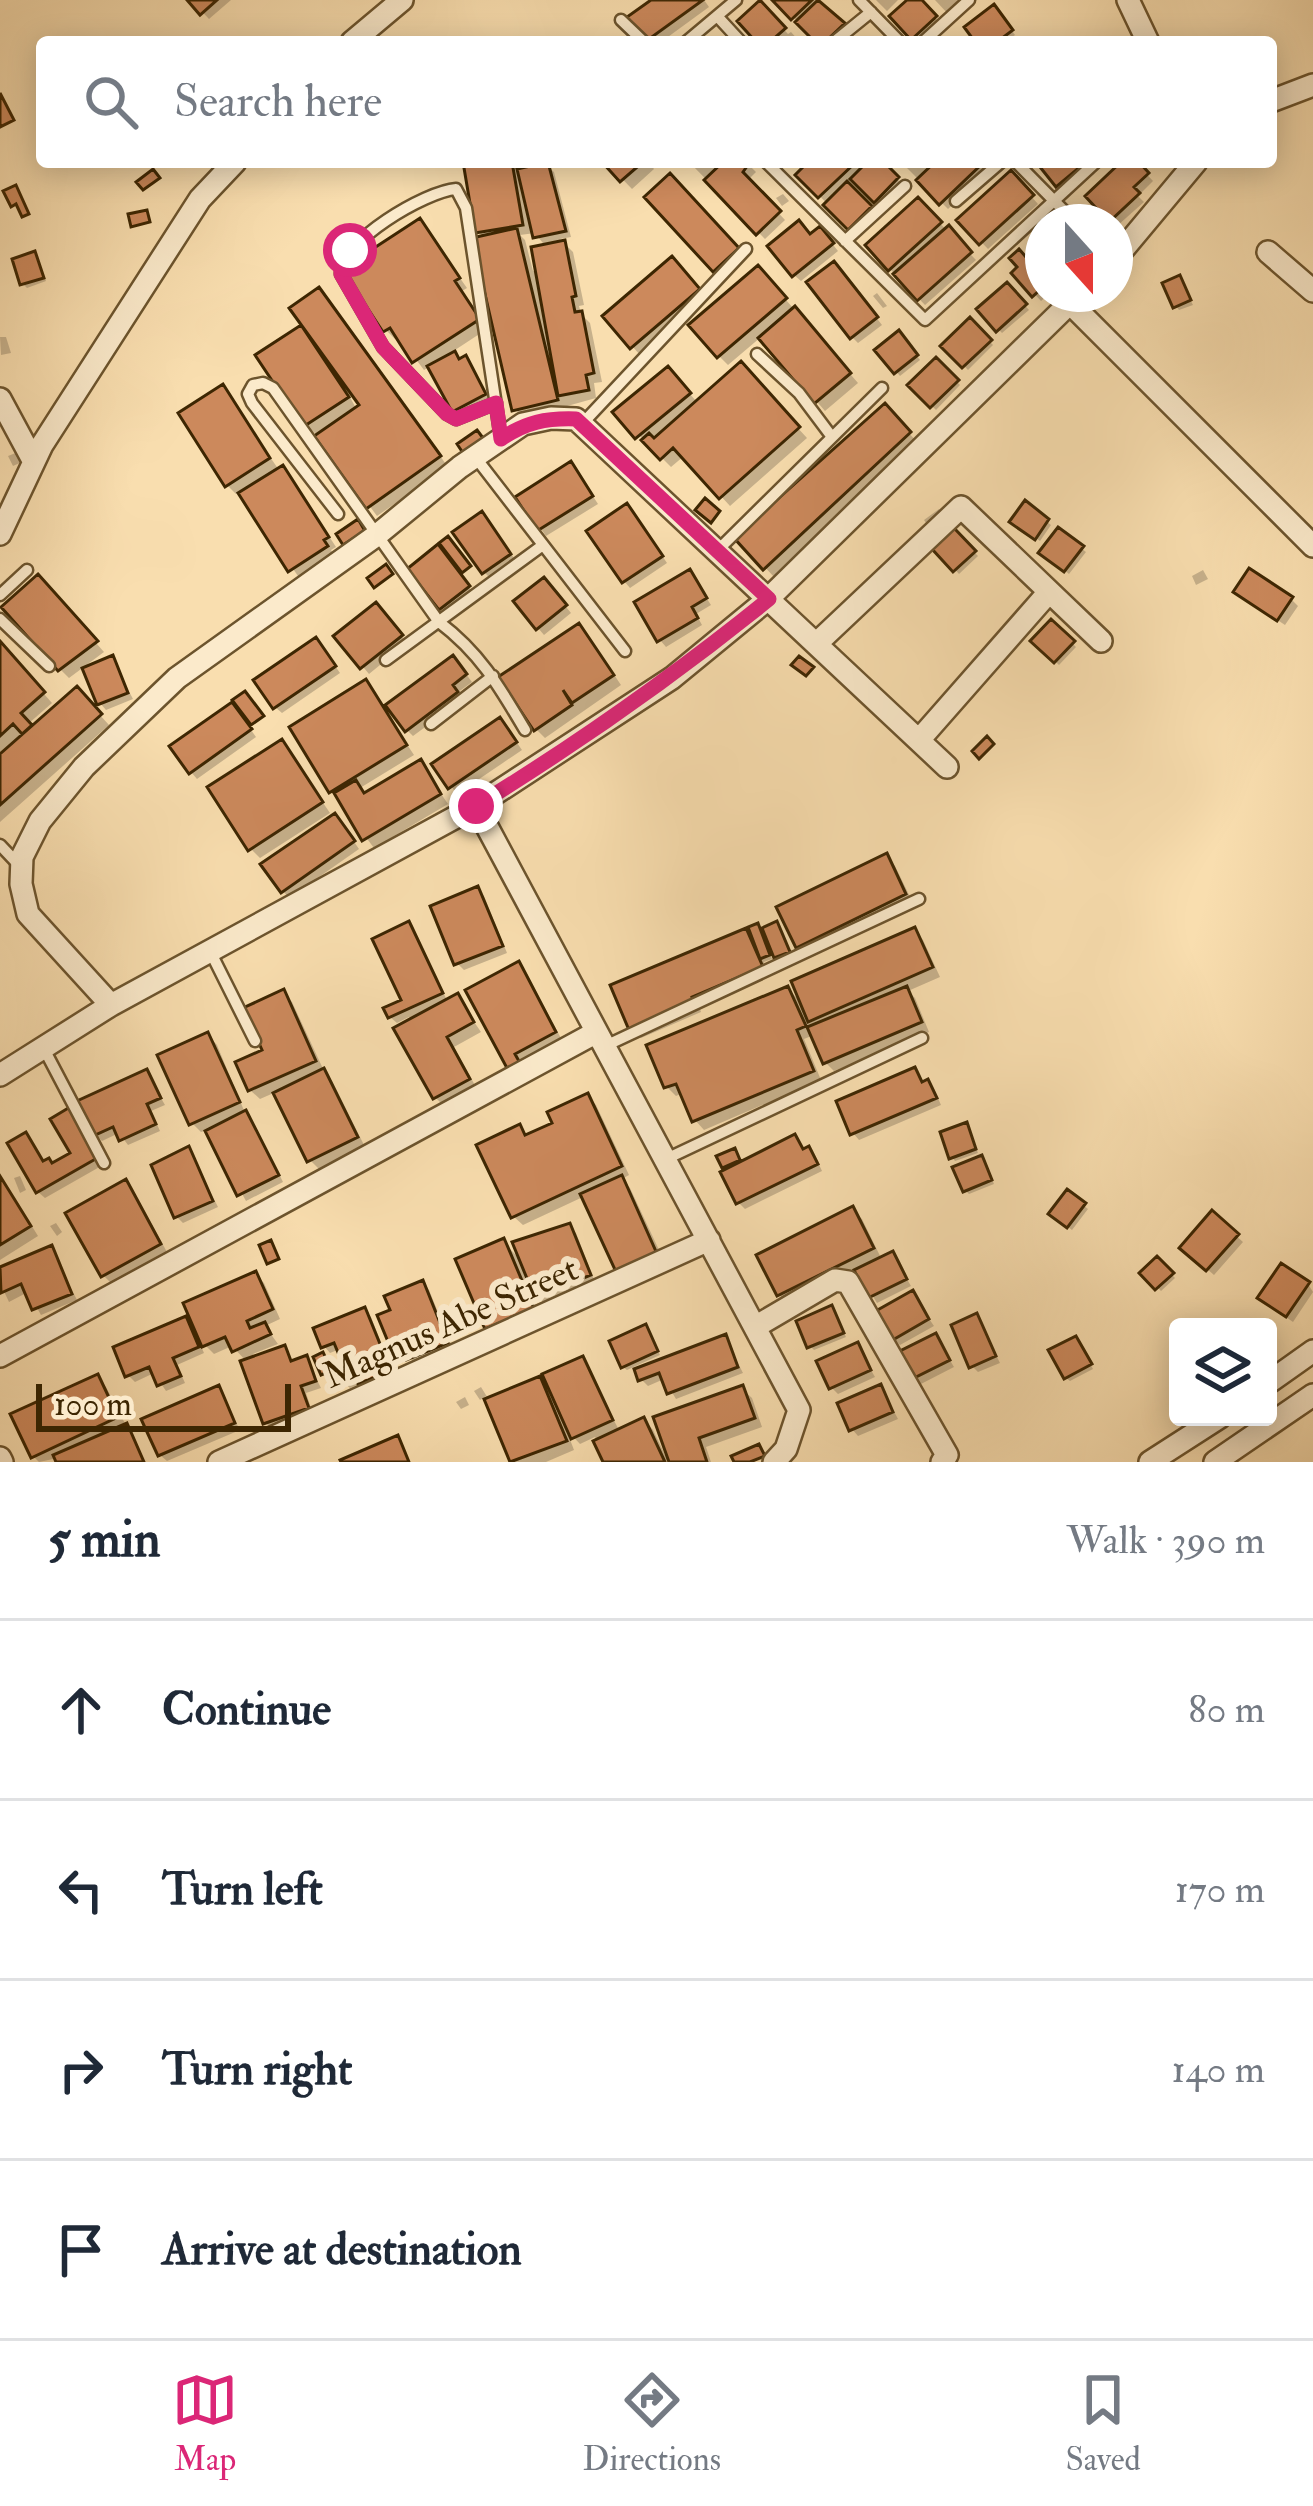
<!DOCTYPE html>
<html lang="en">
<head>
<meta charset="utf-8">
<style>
  body { margin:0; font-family:"IM FELL Double Pica",serif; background:#f2f2f3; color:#1f2937 }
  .controls { position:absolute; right:36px; bottom:36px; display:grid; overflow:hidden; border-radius:12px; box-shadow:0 6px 30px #0003 }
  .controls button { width:108px; height:108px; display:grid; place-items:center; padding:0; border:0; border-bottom:3px solid #e0e1e3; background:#fff; color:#1f2937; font:60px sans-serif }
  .compass { position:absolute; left:1025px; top:204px; width:108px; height:108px; border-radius:50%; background:#fff; box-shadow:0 6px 30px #0003; rotate:159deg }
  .scale { position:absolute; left:36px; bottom:30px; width:255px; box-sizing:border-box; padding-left:12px; border:6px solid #3d2602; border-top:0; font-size:33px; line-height:42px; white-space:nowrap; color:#3d2602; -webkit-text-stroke:9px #fbeacb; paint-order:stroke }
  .stop { position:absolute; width:36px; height:36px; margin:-27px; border:9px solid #db2777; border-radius:50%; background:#fff }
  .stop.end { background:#db2777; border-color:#fff; box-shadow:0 3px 12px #0008 }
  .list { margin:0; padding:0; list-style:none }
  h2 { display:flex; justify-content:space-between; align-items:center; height:156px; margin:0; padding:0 48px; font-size:51px }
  h2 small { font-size:39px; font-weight:400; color:#747a83 }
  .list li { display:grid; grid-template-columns:78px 1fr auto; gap:36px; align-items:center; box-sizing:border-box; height:180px; padding:0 48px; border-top:3px solid #e0e1e3 }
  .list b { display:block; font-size:45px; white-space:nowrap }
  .list em { font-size:39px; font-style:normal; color:#747a83 }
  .icon { flex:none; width:66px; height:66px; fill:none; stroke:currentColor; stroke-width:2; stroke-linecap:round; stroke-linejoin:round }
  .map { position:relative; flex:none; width:1313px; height:1462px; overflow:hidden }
  .search { position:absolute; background:#fff; box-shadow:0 6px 30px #0003; left:36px; right:36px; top:36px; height:132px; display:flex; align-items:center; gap:30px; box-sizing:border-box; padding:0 42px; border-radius:12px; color:#747a83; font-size:45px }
  .sheet { height:876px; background:#fff }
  nav { display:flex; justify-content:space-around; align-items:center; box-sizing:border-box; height:168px; border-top:3px solid #e0e1e3; background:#fff; font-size:33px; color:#747a83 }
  nav a { display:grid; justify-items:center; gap:6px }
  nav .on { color:#db2777 }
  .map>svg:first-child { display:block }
</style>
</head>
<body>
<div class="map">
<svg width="1313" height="1462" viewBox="0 0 1313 1462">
  <rect width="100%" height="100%" fill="#f9deaf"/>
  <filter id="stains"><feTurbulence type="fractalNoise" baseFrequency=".00167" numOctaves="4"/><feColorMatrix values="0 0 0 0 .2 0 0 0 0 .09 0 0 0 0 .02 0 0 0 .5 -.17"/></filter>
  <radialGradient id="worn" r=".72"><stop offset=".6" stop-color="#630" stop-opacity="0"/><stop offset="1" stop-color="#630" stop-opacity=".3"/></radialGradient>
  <path fill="#0003" fill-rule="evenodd" d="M191,0H231L209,19Z
    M656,0H704L709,7L661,42H649L631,18Z
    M776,0H819L846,29L833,42H819Z
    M876,0H898L887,11Z
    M912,0H919L939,22L916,42L894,16Z
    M935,0H965L949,15Z
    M760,4L788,34L791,32L800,42H761Z
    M998,12L1015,35L1005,42H979Z
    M466,162H518L520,172L547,166L554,172L571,237L560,239L573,252L584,305L579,306L581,314L590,323L602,382L594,383L596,398L524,418L515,409L485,239L478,231ZM535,233L546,247L538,270L533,271L525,240L520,235Z
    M606,162H648L654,169L632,189Z
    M689,162H746L756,172L748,180L785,220L765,239Z
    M812,162H880L901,183L879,205L852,178L846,184L873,212L854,231L799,175Z
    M901,162H996V163L948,209Z
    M1040,162H1083L1094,175L1088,172L1065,191Z
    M1126,162H1135L1153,181L1138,196L1144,202L1117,226L1089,196Z
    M1011,174L1038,204L988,249L960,220Z
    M783,194L789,201L782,206L776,198Z
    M918,201L976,260L925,305L890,269Z
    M420,222L467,288L462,291L487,329L452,352L472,366L491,402L461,417L431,366L424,370L399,337L395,339L386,330Z
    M826,236L838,251L801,281L794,275L810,237Z
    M1043,245V294H1049L1041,301L1015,273Z
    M34,255L46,281L27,288L23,284Z
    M681,270L707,300L641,356L632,346Z
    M840,271L882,325L858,343L852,337Z
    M767,278L858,383L825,411L761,337L728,365L719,356Z
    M1179,278L1193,305L1179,310L1176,306Z
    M1007,286L1029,310L1002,333L980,310Z
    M877,293L887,306L883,308L873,296Z
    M328,300L448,467L377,516L316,434L305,425L259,356L306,325ZM350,388L363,406L357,410L346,390Z
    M970,322L993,345L968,370L945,346Z
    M899,334L920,360L900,376L878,350Z
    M0,337H6L11,353L1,355Z
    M936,361L960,385L936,410L911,385Z
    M740,365L807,438L730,506L684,456L671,467L617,413L668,370L698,403Z
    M222,388L279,470L282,468L291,478L336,547L331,550L335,557L300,579L240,491L236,494L227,485Z
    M885,407L918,443L774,577L738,538Z
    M18,452L22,462L13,466L8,456Z
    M577,472L598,504L546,536L519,497Z
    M1025,504L1051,525L1040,541L1017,525Z
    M939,509L943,514L928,526L924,520Z
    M633,513L667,563L630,588L624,581Z
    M488,522L516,561L491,579L484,572Z
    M1059,531L1086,552L1069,574L1042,552Z
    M954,532L978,556L959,574L936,549Z
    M444,555L474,594L447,615L441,608Z
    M1203,570L1208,579L1196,585L1192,576Z
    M690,573L711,605L696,614L702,625L666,647L660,640Z
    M47,587L104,652L69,678L60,669Z
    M550,587L571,613L544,635L538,628Z
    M1244,598L1291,599L1298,606L1285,625Z
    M382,612L407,643L369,674L337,636Z
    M1051,623L1076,647L1059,665L1034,641Z
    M588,636L621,685L545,738L536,729Z
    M0,644L52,703L28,724L33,729L77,690L109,725L0,822Z
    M322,647L340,673L282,713L275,707Z
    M112,659L133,699L106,710L100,703Z
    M459,665L472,682L457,693L462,700L413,736L407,730Z
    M366,683L414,755L360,788L366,795L420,763L448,804L374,848L331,791Z
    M241,716L256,737L197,779L191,772Z
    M506,727L522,750L457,794L435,765Z
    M282,743L330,813L260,858L251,849Z
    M341,823L359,849L289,898L283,891Z
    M886,857L895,866L913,903L808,955L798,946Z
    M478,890L484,896L507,953L464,970L457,963Z
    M777,924L792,956L781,960L767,947L772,959L764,962L770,976L699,1006L701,1012L641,1038L631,1028L746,931L757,943V927L761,931Z
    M409,925L448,1002L457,997L481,1032L454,1047L477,1089L445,1107L436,1098L398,1029L412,1022L409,1017L397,1023L390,1017L405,1001Z
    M914,931L923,940L940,977L908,991L915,998L929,1032L834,1071L825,1062L814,1035L804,1039L821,1080L704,1130L695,1120L683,1093L676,1096L667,1087L788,989L804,1005Z
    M518,965L527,974L563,1042L510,1068Z
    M283,993L292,1002L325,1073L332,1081L365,1147L319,1169L310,1160L276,1092L260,1099L250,1090Z
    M208,1035L217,1045L245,1113L252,1120L283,1182L246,1201L207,1130L201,1132L192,1123Z
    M915,1071L924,1084L928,1082L934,1089L941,1105L859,1140L853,1133Z
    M146,1072L165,1105L151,1111L160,1131L128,1145L119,1133L102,1141L95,1134Z
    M587,1096L596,1105L629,1175L622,1179L630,1188L666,1265L585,1196L523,1225L513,1216L520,1128L529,1136L556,1124Z
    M54,1120L103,1165L45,1198L38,1192L26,1136L45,1164L53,1166L74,1154Z
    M966,1126L978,1153L955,1161L952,1157Z
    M795,1137L805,1151L815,1156L822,1171L745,1209L739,1203L724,1166L734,1151L741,1164Z
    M188,1149L218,1207L183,1223L176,1216Z
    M985,1162L994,1184L969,1194L966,1191Z
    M0,1175L38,1236L0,1260Z
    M20,1176L26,1190L20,1193L14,1178Z
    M125,1183L134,1192L168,1254L112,1284L103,1275Z
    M1067,1193L1088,1209L1072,1230L1056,1218Z
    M852,1210L862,1219L882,1260L893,1255L911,1286L877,1303L857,1270L789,1304L779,1295Z
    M1212,1214L1243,1242L1214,1275L1183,1248Z
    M56,1223L62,1232L57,1236L50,1226Z
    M569,1227L576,1233L595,1282L544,1303L528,1286L541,1318L496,1337L487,1328L503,1242L523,1262Z
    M51,1249L77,1300L41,1315L28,1292L9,1302L0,1283V1270Z
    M1157,1260L1175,1278L1161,1291L1144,1273Z
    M255,1274L264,1283L280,1319L265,1326L278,1344L253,1354L255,1359L285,1349L294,1363L306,1358L321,1388L306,1393L313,1414L272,1429L265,1422L247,1362L232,1346L214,1354L197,1337L204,1353L177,1365L185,1383L166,1391L154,1373L135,1382L128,1375L185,1319L199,1333Z
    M422,1283L429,1290L453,1349L415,1364L406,1352L400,1354L393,1347L394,1311Z
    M1308,1284L1313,1292L1293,1322L1267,1304Z
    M912,1294L934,1326L900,1345L893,1339Z
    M832,1308L846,1337L814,1350L810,1346Z
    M364,1310L371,1317L395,1378L368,1389L362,1383L350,1388L343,1382L347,1369L340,1349L330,1353L324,1346Z
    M977,1317L1000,1363L978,1372L972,1366Z
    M646,1328L660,1355L627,1370L623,1367Z
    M936,1337L954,1367L919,1385L912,1378Z
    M725,1338L743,1373L676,1399L664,1379L648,1386L641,1379Z
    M1079,1343L1093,1369L1070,1381L1066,1378Z
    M857,1346L875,1377L838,1394L831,1387Z
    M582,1359L620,1432L644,1420L653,1430L665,1455L742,1389L752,1398L762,1427L706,1447L711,1462H606L595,1437L580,1444L566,1429L574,1450L546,1462H513L486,1396L480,1400L474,1391L481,1387L489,1400L539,1379L554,1394Z
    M97,1377L106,1387L145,1462H60L58,1458L39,1462L33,1456Z
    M881,1387L898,1419L858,1436L852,1429Z
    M218,1389L240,1430L167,1461L160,1455Z
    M465,1397L469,1405L461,1409L456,1402Z"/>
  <path fill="#cc895c" stroke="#3d2602" stroke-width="3" d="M187,0H217L200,15Z
    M651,0H703L645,42L627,17Z
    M760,0L786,28L770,42H756L737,21Z
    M772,0H812L791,20Z
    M818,0L845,23L825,42H815L795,22Z
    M907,0H922L937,16L911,40L889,16Z
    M994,4L1013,30L997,42H975L964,27Z
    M0,93L14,120L0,127Z
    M463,162H512L523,225L475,233Z
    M548,162L566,231L533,238L517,169Z
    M602,162H643L620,182Z
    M723,162H750L743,172L781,211L756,235L704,180Z
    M808,162H856L818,198L795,175Z
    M867,162H884L899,177L874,203L850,179Z
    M935,162H984L939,205L916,180Z
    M1036,162H1086L1090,167L1084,172L1080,167L1056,187Z
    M1121,162H1139L1149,173L1134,187L1140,193L1109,222L1085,196Z
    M153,169L160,178L143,190L136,182Z
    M1011,170L1034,195L979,245L956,220Z
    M670,173L739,248L713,272L644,197Z
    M847,181L872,206L848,230L823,205Z
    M16,185L29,214L22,217L16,204L11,207L3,191Z
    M918,197L942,222L888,271L865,245Z
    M147,210L150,222L131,227L128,214Z
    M420,218L460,278L455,281L480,319L412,363L390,328L383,332L342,269Z
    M799,220L810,234L820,226L834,243L792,277L767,246Z
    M949,225L972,252L917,301L893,274Z
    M517,228L558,400L512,411L472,238Z
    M565,240L576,296L572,297L575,312L582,311L594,373L586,375L589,390L558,396L531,247Z
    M1043,241V287L1032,297L1011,273L1017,267L1009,258L1019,249L1026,257Z
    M35,251L44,278L20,285L12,259Z
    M672,256L700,289L630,349L602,316Z
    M834,261L878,317L850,339L806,282Z
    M758,265L787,298L717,358L688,325Z
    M1180,275L1191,300L1173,308L1162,283Z
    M1007,282L1027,304L996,332L976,309Z
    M319,287L441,456L366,509L314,436L359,405L289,308Z
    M795,306L851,373L814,404L758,338Z
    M970,317L992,340L962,368L940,346Z
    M301,325L349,397L303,427L255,355Z
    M899,330L918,355L894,374L874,350Z
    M455,351L459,359L466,355L486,394L452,412L427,366Z
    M936,357L959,380L930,408L907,385Z
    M741,361L800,427L719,499L673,448L660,460L641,440L649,433L654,438Z
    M668,366L691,393L635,439L612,412Z
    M223,384L270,458L225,487L178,413Z
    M885,403L911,432L763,570L734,538Z
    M477,430L486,442L465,456L457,444Z
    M571,461L593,496L537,531L515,497Z
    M283,465L329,537L324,540L328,546L288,572L238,493Z
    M705,498L720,511L711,523L695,510Z
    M1025,500L1049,519L1035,540L1009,522Z
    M627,503L663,556L622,583L586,531Z
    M482,511L511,554L482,574L452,532Z
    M358,519L365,531L343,545L336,534Z
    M1058,527L1084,546L1064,572L1038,553Z
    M954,528L976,551L953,572L932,549Z
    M448,536L471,566L462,573L439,543Z
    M438,544L470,586L439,610L407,569Z
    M386,564L393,574L374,588L367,578Z
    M1249,568L1293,597L1277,621L1233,592Z
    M690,569L707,598L692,607L698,618L657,642L634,602Z
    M38,574L98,641L58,671L1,607Z
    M544,577L567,605L536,630L513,601Z
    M376,602L403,635L360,669L333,636Z
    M1051,619L1075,641L1054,663L1030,641Z
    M579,623L614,675L572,703L563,690L572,705L534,731L498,677Z
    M316,637L336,666L273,709L253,680Z
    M0,641L45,692L21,713L32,725L22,734L13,724L0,736Z
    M113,655L128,693L97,705L82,668Z
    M453,655L467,674L453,685L458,692L405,732L385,705Z
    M799,656L814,667L806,676L791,665Z
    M366,679L407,745L329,793L289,727Z
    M77,686L102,714L0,805V754Z
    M245,691L264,716L251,725L232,700Z
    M232,702L252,729L189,774L169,746Z
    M500,717L517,742L448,789L431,764Z
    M987,736L994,744L979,759L972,751Z
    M282,739L323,802L248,851L207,787Z
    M421,759L441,794L362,841L334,793L356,780L364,793Z
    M335,813L355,841L281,893L260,864Z
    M887,853L906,894L796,948L776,907Z
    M478,886L503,946L454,965L430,906Z
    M409,921L443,993L388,1018L383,1008L401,1000L372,939Z
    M777,921L790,952L774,958L762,928Z
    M758,923L770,955L760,959L748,927Z
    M915,927L933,967L808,1022L791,981Z
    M746,928L763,967L692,997L694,1003L629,1030L610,985Z
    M519,961L556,1032L515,1054L520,1063L508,1070L465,990Z
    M788,986L806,1026L797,1030L814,1071L692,1122L676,1084L664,1088L646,1045Z
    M907,986L922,1022L823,1064L807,1027Z
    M284,989L316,1061L248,1091L235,1062L262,1050L243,1008Z
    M458,993L474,1022L447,1037L470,1079L433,1099L393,1028Z
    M208,1032L240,1102L189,1125L157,1055Z
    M915,1067L922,1082L928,1079L937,1098L850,1135L836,1101Z
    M324,1068L358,1137L307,1162L273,1093Z
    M147,1069L161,1098L147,1104L156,1124L119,1141L113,1127L93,1136L77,1101Z
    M588,1093L622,1166L511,1218L476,1145L520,1124L525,1135L552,1123L547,1112Z
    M70,1107L99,1157L36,1193L7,1143L26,1132L43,1161L49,1158L52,1163L70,1153L50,1119Z
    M246,1110L279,1175L237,1196L205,1131Z
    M967,1122L976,1149L949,1159L940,1132Z
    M795,1134L803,1149L809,1146L818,1164L736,1204L720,1172Z
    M189,1146L213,1201L174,1218L151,1165Z
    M735,1148L740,1160L722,1168L716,1156Z
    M982,1155L992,1180L963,1192L952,1167Z
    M622,1175L658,1256L617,1274L580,1194Z
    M0,1176L31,1226L0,1245Z
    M126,1179L161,1244L101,1277L65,1213Z
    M1067,1189L1086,1203L1067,1228L1048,1214Z
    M853,1206L874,1248L777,1296L756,1255Z
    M1212,1210L1239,1234L1206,1271L1179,1248Z
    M570,1223L591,1275L535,1298L512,1242Z
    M504,1238L534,1309L485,1329L455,1259Z
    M271,1240L279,1259L267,1264L259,1245Z
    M52,1245L72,1294L32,1310L21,1284L1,1293L0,1267Z
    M893,1251L907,1279L868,1298L854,1270Z
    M1157,1256L1174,1273L1155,1290L1139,1273Z
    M1281,1263L1310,1282L1286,1317L1257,1298Z
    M256,1271L273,1309L247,1321L250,1328L265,1322L271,1334L232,1352L225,1337L202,1347L183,1303Z
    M423,1280L448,1343L406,1360L400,1345L391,1349L377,1315L390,1310L384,1296Z
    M913,1290L929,1319L891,1341L874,1312Z
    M832,1305L844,1333L807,1348L796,1321Z
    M365,1307L391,1371L358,1384L356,1377L341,1384L335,1371L344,1367L334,1343L321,1348L313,1328Z
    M977,1313L996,1356L969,1368L951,1325Z
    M186,1316L199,1347L173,1358L181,1376L157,1386L149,1367L125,1377L113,1347Z
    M646,1324L658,1351L621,1368L609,1341Z
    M936,1333L950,1360L910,1380L896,1353Z
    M726,1334L738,1367L667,1394L659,1373L638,1381L634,1369Z
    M1076,1336L1092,1364L1064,1379L1048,1350Z
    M858,1342L871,1370L829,1389L816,1361Z
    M285,1345L291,1361L307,1355L316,1381L301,1386L309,1408L263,1424L240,1361Z
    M323,1352L338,1385L335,1387L328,1372L321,1375L313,1357Z
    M583,1356L613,1420L571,1439L542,1374Z
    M98,1374L118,1417L31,1458L10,1414Z
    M540,1376L567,1441L510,1462L484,1399Z
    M881,1384L893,1412L849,1431L837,1403Z
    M219,1385L235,1423L158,1456L141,1419Z
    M743,1385L755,1418L699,1438L707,1462H669L653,1417Z
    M644,1417L665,1462H603L593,1441Z
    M127,1423L144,1462H56L53,1455Z
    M398,1435L409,1462H341L340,1460Z
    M759,1444L765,1456L750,1462H734L731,1456Z"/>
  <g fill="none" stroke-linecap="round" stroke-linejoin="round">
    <defs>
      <path id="service" d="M859,0L900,42
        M717,16L741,42
        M621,20L644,42
        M686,42L736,0
        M834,42L871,12
        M923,42L969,0
        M766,162L925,320L1096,162
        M1016,162L1075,222
        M956,201L1001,162
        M845,241L905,186
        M757,354L799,393L832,437
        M496,403L456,419L447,414L383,347L341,274C339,242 426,191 456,189L466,208L501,438
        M582,424L746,249
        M476,458L625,651
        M338,514L252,403L248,394L253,385L263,383L273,388L439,622C480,653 499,686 525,730
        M718,550L882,388
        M0,595L27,570
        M0,619L49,666
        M386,660L543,545
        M431,724L493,676
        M0,845L18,864
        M210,951L255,1041
        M43,1047L104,1163
        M603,1047L919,899
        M664,1160L922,1038"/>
      <path id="minor" d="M1128,0L1148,42
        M352,42L402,0
        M1271,101L1313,85
        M1268,252L1313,291
        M1115,259L1196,162
        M1070,303L1313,546
        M0,399L34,462
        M0,534L42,445L200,199L235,162
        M816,644L961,507L1101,641
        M919,740L1049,592
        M476,806L799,1410L786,1449L774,1462
        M111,1005L28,914L21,884L22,857L40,821L84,767L177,678L377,535L460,467L523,424L551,418L576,419L947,767
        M0,1075L111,1005L476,806L672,678L768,599L1079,294
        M755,1327L835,1280L848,1282L947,1455L942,1462
        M0,1356L595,1033
        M1268,1383L1313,1351
        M0,1458L2,1462
        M219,1462L709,1240
        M1150,1462L1220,1417
        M1215,1462L1313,1395"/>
    </defs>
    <use href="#service" stroke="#6c542d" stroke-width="15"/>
    <use href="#minor" stroke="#6c542d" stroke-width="26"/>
    <use href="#service" stroke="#fbeacb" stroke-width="10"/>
    <use href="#minor" stroke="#fbeacb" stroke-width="21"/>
  </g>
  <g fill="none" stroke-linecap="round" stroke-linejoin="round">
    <path stroke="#db2777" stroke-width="15" d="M350,250L341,262V274L383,347L447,414L456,419L496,403L501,439C526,422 546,418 576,419L769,599C674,676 580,742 476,806"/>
  </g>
  <g text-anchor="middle" stroke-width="12" stroke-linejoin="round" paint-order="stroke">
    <g font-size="36" fill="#3d2602" stroke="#fbeacb">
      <text transform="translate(450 1321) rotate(-24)" y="13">Magnus Abe Street</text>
    </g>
  </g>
  <rect width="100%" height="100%" filter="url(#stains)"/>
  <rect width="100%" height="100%" fill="url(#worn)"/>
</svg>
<div class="controls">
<button><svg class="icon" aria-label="layers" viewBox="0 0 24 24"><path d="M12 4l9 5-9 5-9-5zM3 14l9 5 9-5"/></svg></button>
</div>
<svg class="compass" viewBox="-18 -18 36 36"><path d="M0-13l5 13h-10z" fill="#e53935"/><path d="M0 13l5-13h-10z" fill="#747a83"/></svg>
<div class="scale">100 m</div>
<div class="stop" style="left:350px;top:250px"></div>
<div class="stop end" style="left:476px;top:806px"></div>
<div class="search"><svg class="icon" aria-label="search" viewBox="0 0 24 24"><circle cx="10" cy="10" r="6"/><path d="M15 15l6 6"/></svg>Search here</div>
</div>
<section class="sheet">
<h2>5 min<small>Walk · 390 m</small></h2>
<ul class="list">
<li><svg class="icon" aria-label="ahead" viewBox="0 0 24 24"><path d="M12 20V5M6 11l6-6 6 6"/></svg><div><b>Continue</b></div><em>80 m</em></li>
<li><svg class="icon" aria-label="left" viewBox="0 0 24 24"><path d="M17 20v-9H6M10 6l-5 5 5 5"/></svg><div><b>Turn left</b></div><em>170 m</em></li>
<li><svg class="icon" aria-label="right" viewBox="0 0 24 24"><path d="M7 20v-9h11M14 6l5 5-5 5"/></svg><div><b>Turn right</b></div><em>140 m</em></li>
<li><svg class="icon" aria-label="arrive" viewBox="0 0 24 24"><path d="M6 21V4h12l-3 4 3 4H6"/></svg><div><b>Arrive at destination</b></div></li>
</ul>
</section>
<nav>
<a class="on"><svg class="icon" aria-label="map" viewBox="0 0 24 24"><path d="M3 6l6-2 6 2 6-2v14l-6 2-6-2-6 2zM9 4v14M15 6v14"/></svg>Map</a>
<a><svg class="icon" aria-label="directions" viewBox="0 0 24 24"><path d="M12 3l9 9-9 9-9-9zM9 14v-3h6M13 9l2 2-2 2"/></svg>Directions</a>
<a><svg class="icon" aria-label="saved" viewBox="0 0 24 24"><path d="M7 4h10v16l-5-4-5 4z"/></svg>Saved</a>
</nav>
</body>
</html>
